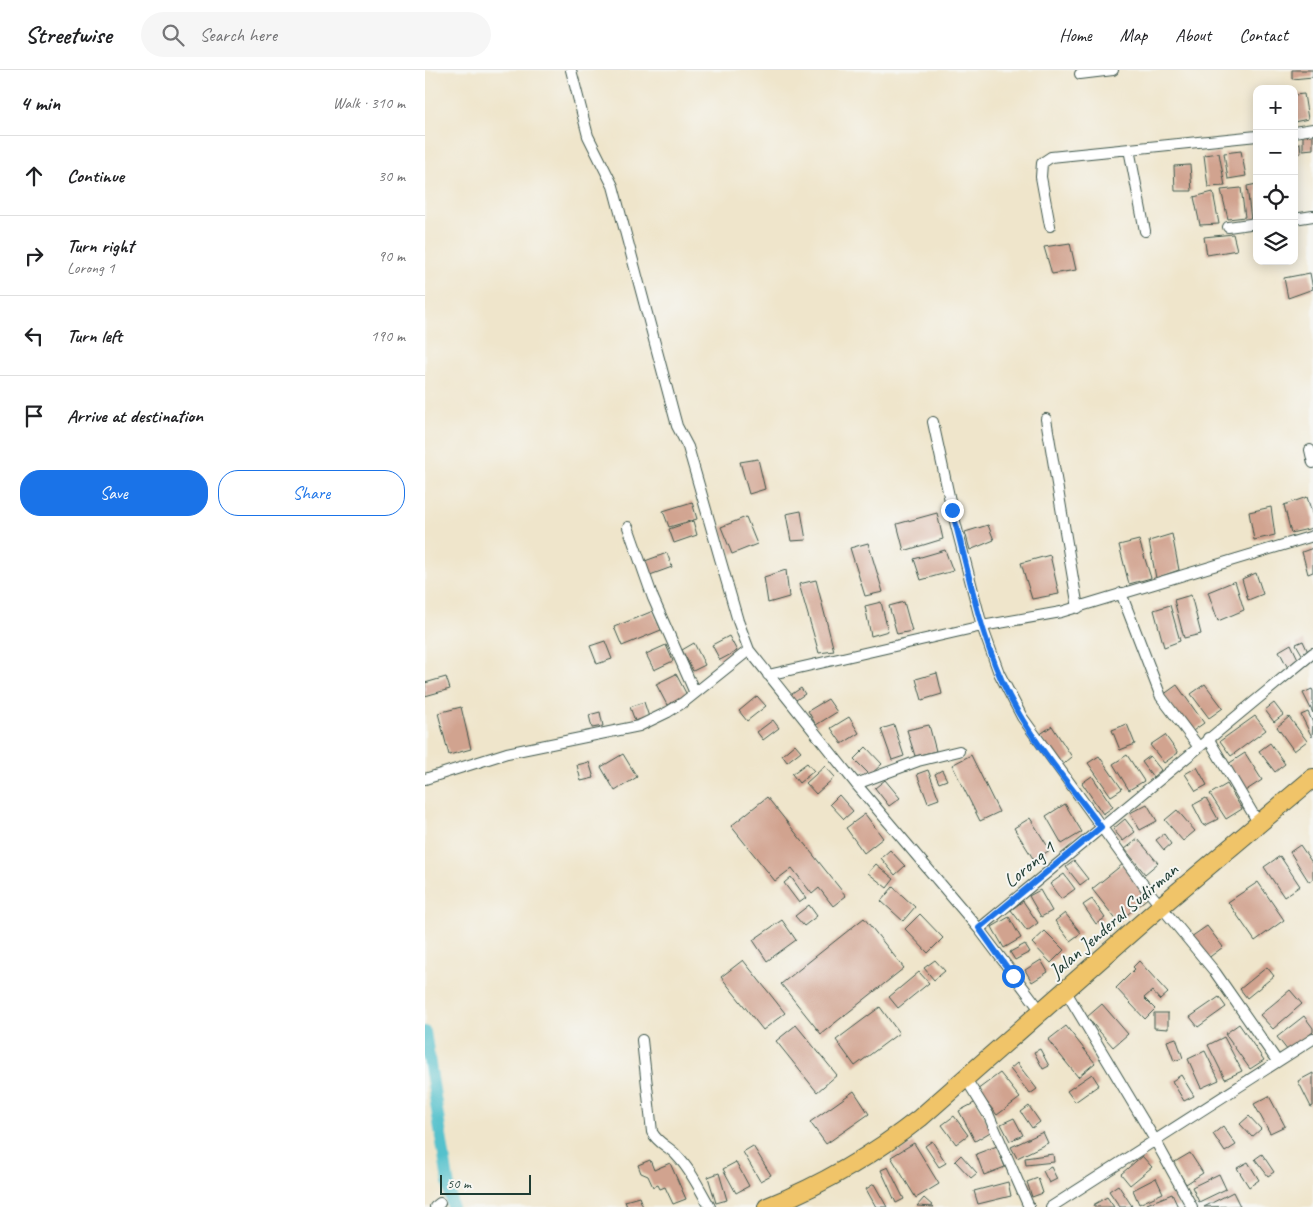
<!DOCTYPE html>
<html lang="en">
<head>
<meta charset="utf-8">
<style>
  body { margin:0; font-family:Caveat,sans-serif; background:#f6f6f6; color:#202124 }
  .controls { position:absolute; right:15px; top:15px; display:grid; overflow:hidden; border-radius:10px; box-shadow:0 2px 12px #0003 }
  .controls button { width:45px; height:45px; display:grid; place-items:center; padding:0; border:0; border-bottom:1px solid #e0e0e0; background:#fff; color:#202124; font:25px sans-serif }
  .scale { position:absolute; left:15px; bottom:12px; width:91px; box-sizing:border-box; padding-left:5px; border:2px solid #1f3d34; border-top:0; font-size:14px; line-height:18px; white-space:nowrap; color:#1f3d34; -webkit-text-stroke:4px #f6f6f2; paint-order:stroke }
  .stop { position:absolute; width:15px; height:15px; margin:-11px; border:4px solid #1a73e8; border-radius:50%; background:#fff }
  .stop.end { background:#1a73e8; border-color:#fff; box-shadow:0 1px 5px #0008 }
  .list { margin:0; padding:0; list-style:none }
  h2 { display:flex; justify-content:space-between; align-items:center; height:65px; margin:0; padding:0 20px; font-size:21px }
  h2 small { font-size:16px; font-weight:400; color:#757577 }
  .list li { display:grid; grid-template-columns:32px 1fr auto; gap:15px; align-items:center; box-sizing:border-box; height:80px; padding:0 20px; border-top:1px solid #e0e0e0 }
  .list b { display:block; font-size:19px; white-space:nowrap }
  .list p { margin:0; font-size:16px; white-space:nowrap; color:#757577 }
  .list em { font-size:16px; font-style:normal; color:#757577 }
  .actions { display:flex; gap:10px; padding:15px 20px }
  .actions a { flex:1; padding:11px 0; border:1px solid #1a73e8; border-radius:20px; text-align:center; font-size:18px; color:#1a73e8 }
  .actions .main { background:#1a73e8; color:#fff }
  .icon { flex:none; width:28px; height:28px; fill:none; stroke:currentColor; stroke-width:2; stroke-linecap:round; stroke-linejoin:round }
  .map { position:relative; flex:none; width:888px; height:1137px; overflow:hidden }
  header { display:flex; align-items:center; gap:30px; box-sizing:border-box; height:70px; padding:0 25px; background:#fff; border-bottom:1px solid #e0e0e0 }
  header strong { font-size:24px }
  nav { display:flex; gap:28px; margin-inline-start:auto; font-size:18px }
  .search { width:350px; height:45px; background:#f6f6f6; display:flex; align-items:center; gap:12px; box-sizing:border-box; padding:0 18px; border-radius:28px; color:#757577; font-size:19px }
  main { display:flex }
  aside { flex:1; background:#fff }
  .map>svg:first-child { display:block }
</style>
</head>
<body>
<header>
<strong>Streetwise</strong>
<div class="search"><svg class="icon" aria-label="search" viewBox="0 0 24 24"><circle cx="10" cy="10" r="6"/><path d="M15 15l6 6"/></svg>Search here</div>
<nav><a>Home</a><a>Map</a><a>About</a><a>Contact</a></nav>
</header>
<main>
<aside>
<h2>4 min<small>Walk · 310 m</small></h2>
<ul class="list">
<li><svg class="icon" aria-label="ahead" viewBox="0 0 24 24"><path d="M12 20V5M6 11l6-6 6 6"/></svg><div><b>Continue</b></div><em>30 m</em></li>
<li><svg class="icon" aria-label="right" viewBox="0 0 24 24"><path d="M7 20v-9h11M14 6l5 5-5 5"/></svg><div><b>Turn right</b><p>Lorong 1</p></div><em>90 m</em></li>
<li><svg class="icon" aria-label="left" viewBox="0 0 24 24"><path d="M17 20v-9H6M10 6l-5 5 5 5"/></svg><div><b>Turn left</b></div><em>190 m</em></li>
<li><svg class="icon" aria-label="arrive" viewBox="0 0 24 24"><path d="M6 21V4h12l-3 4 3 4H6"/></svg><div><b>Arrive at destination</b></div></li>
</ul>
<div class="actions"><a class="main">Save</a><a>Share</a></div>
</aside>
<div class="map">
<svg width="888" height="1137" viewBox="0 0 888 1137">
  <rect width="100%" height="100%" fill="#f6f6f2"/>
  <filter id="ink" filterUnits="userSpaceOnUse"><feTurbulence type="fractalNoise" baseFrequency=".02" numOctaves="2"/><feDisplacementMap in="SourceGraphic" scale="10" xChannelSelector="R" yChannelSelector="G"/><feConvolveMatrix kernelMatrix="1 2 1 2 8 2 1 2 1" color-interpolation-filters="sRGB"/></filter>
  <filter id="wash" filterUnits="userSpaceOnUse"><feTurbulence type="fractalNoise" baseFrequency=".0096" numOctaves="4" result="noise"/><feDisplacementMap in="SourceGraphic" scale="20" xChannelSelector="R" yChannelSelector="G"/><feGaussianBlur stdDeviation="1.12" result="paint"/><feColorMatrix in="noise" values="0 0 0 0 0 0 0 0 0 0 0 0 0 0 0 0 0 1.4 0 .05"/><feComposite in="paint" operator="in"/></filter>
  <g filter="url(#wash)">
    <rect width="100%" height="100%" fill="#efe5cb"/>
    <g fill="none" stroke-linecap="round" stroke-linejoin="round">
      <path stroke="#54c1cc" stroke-width="12" d="M0,962L27,1137"/>
    </g>
    <g id="blocks">
      <path fill="#d1a38f" d="M867,0H888V7L867,9Z
        M879,24L883,49L869,52V25Z
        M888,64V79L878,80V65Z
        M875,73L876,83L869,84V74Z
        M816,81L821,106L803,109L799,83Z
        M794,83L800,116L783,117L779,85Z
        M765,95L767,121H750L749,96Z
        M832,114V149L826,150L822,116Z
        M816,118L820,147L803,149L796,120Z
        M788,122L794,154L775,155L769,127Z
        M808,164L812,180L782,185L779,167Z
        M645,173L651,200L627,204L619,177Z
        M885,203L888,219L863,228L859,208Z
        M333,389L340,419L324,424L315,392Z
        M882,427L888,446V458L866,463L859,435Z
        M267,432L272,449L244,457L238,441Z
        M846,437L850,465L829,470L824,442Z
        M376,441L381,470L366,471L361,444Z
        M512,443L518,469L479,481L472,454Z
        M321,447L332,474L307,484L296,457Z
        M268,451L272,465L249,473L244,459Z
        M563,455L569,470L545,480L540,462Z
        M747,464L754,500L731,508L724,471Z
        M714,470L726,508L704,514L694,475Z
        M443,473L458,522L440,526L425,478Z
        M888,478V502L883,504L877,482Z
        M520,480L528,501L496,510L489,489Z
        M242,483L247,497L225,505L220,491Z
        M625,485L634,524L607,529L596,493Z
        M361,500L364,527L343,533L339,507Z
        M831,503L838,524L823,530L817,509Z
        M391,510L409,581L394,583L374,514Z
        M810,511L819,540L793,551L783,522Z
        M766,525L776,564L759,568L749,530Z
        M456,532L463,561L446,566L440,536Z
        M479,532L487,561L472,564L464,536Z
        M745,535L755,571L739,577L729,540Z
        M228,541L236,560L197,576L189,557Z
        M304,566L312,581L295,590L287,575Z
        M180,571L187,589L172,594L165,576Z
        M878,571L883,582L878,586L871,574Z
        M269,573L280,595L268,601L257,580Z
        M866,574L874,591L863,598L854,581Z
        M241,575L248,591L229,600L221,584Z
        M512,603L517,624L497,630L491,609Z
        M251,604L262,625L242,635L231,614Z
        M21,607L25,619L0,626V613Z
        M780,614L798,638L784,648L766,624Z
        M752,615L779,653L765,663L738,625Z
        M376,618L380,624L368,632L364,626Z
        M887,619L888,621V643L878,623Z
        M332,626L341,636L322,651L314,641Z
        M403,629L412,642L391,655L383,641Z
        M219,632L224,647L210,651L205,637Z
        M849,633L858,645L849,652L840,640Z
        M36,637L46,679L24,685L13,643Z
        M175,642L178,656L167,658L164,645Z
        M883,642L888,653L887,667L876,645Z
        M830,646L841,660L806,686L795,671Z
        M424,647L434,663L417,674L406,658Z
        M864,647L882,671L869,681L852,657Z
        M348,650L354,658L338,670L332,662Z
        M702,654L710,674L695,680L687,660Z
        M469,655L479,686L467,690L456,659Z
        M504,655L511,681L490,686L482,660Z
        M627,656L647,687L635,697L614,665Z
        M740,665L753,683L739,693L725,675Z
        M845,673L860,694L850,702L834,681Z
        M370,674L376,681L362,692L357,685Z
        M441,677L457,694L445,705L429,689Z
        M820,683L837,710L820,721L803,694Z
        M198,684L212,707L190,721L176,697Z
        M546,685L574,742L555,751L527,695Z
        M702,685L719,711L704,720L688,694Z
        M674,686L697,719L686,726L663,693Z
        M725,686L736,700L728,707L717,692Z
        M164,692L169,708L156,711L152,695Z
        M382,693L389,701L374,713L367,704Z
        M400,696L410,707L391,724L381,713Z
        M772,697L782,715L771,721L760,704Z
        M503,700L514,729L503,733L492,704Z
        M517,700L522,710L514,713L510,704Z
        M667,706L688,737L678,744L657,713Z
        M460,710L475,728L464,736L450,718Z
        M802,714L817,739L801,749L785,724Z
        M414,725L428,741L419,749L405,734Z
        M342,727L421,826L408,836L394,818L387,824L367,798L350,811L306,756Z
        M781,728L793,749L779,756L768,735Z
        M640,734L657,762L637,774L621,746Z
        M722,734L732,751L715,760L705,743Z
        M752,740L770,761L758,771L740,750Z
        M440,744L458,768L439,783L421,758Z
        M605,748L625,780L609,790L589,758Z
        M700,749L710,762L698,771L688,759Z
        M739,764L746,774L739,780L731,770Z
        M713,769L733,793L720,804L700,779Z
        M875,775L888,794V809L884,812L865,782Z
        M465,780L480,796L470,805L456,788Z
        M855,786L875,816L859,827L839,797Z
        M649,791L663,809L655,815L641,797Z
        M451,794L469,809L462,818L443,803Z
        M698,794L724,827L693,852L667,819Z
        M639,804L650,819L636,829L625,814Z
        M366,807L381,828L374,833L359,813Z
        M833,812L859,850L830,871L803,832Z
        M468,817L490,837L478,851L456,831Z
        M615,820L627,841L616,847L604,826Z
        M667,829L680,848L671,854L658,835Z
        M598,831L613,853L602,861L586,840Z
        M384,835L392,846L379,856L370,846Z
        M640,843L656,863L645,871L630,851Z
        M495,844L518,868L503,883L480,859Z
        M584,847L596,868L579,878L567,857Z
        M439,848L479,898L396,964L356,914Z
        M357,850L371,870L342,891L328,870Z
        M782,856L798,877L782,889L766,867Z
        M620,861L639,880L626,893L607,873Z
        M600,874L605,882L590,890L585,882Z
        M318,890L360,943L338,960L296,907Z
        M510,890L520,901L509,910L499,898Z
        M616,890L623,902L607,912L600,900Z
        M714,891L743,923L735,930L727,921L719,928L730,939L720,949L691,918L710,899L708,897Z
        M842,897L849,906L822,928L815,919Z
        M494,902L504,913L473,938L464,927Z
        M865,920L877,934L848,959L835,945Z
        M794,927L801,937L773,957L765,947Z
        M677,934L703,964L688,977L662,947Z
        M455,937L474,963L430,996L411,970Z
        M729,943H743V959L729,958Z
        M879,946L888,958V962L863,981L852,967Z
        M814,954L839,990L825,999L800,964Z
        M371,955L412,1005L392,1022L351,971Z
        M641,956L670,993L653,1007L623,970Z
        M799,967L817,1001L800,1009L783,975Z
        M751,968L758,988L749,991L742,971Z
        M615,979L624,996L618,999L609,982Z
        M780,981L794,1010L776,1018L763,989Z
        M592,993L612,1019L605,1024L585,999Z
        M575,1003L595,1028L572,1045L552,1020Z
        M888,1003V1036L886,1037L873,1011Z
        M667,1004L674,1015L650,1032L642,1021Z
        M756,1005L769,1026L759,1031L747,1011Z
        M429,1021L444,1044L401,1074L385,1052Z
        M844,1026L860,1056L845,1063L829,1034Z
        M551,1032L567,1061L550,1071L534,1041Z
        M604,1036L615,1052L607,1058L596,1042Z
        M529,1046L543,1065L531,1074L517,1055Z
        M824,1046L836,1059L827,1067L815,1054Z
        M589,1048L598,1065L585,1071L576,1054Z
        M798,1056L811,1075L800,1082L788,1064Z
        M618,1062L623,1073L592,1088L586,1077Z
        M507,1071L521,1093L514,1097L500,1076Z
        M489,1073L514,1114L491,1128L466,1087Z
        M328,1076L346,1105L335,1111L318,1082Z
        M572,1076L580,1097L559,1105L551,1084Z
        M765,1083L778,1103L761,1114L748,1093Z
        M628,1084L629,1092L601,1095L600,1088Z
        M837,1084L849,1102L843,1106L830,1089Z
        M536,1085L552,1103L546,1108L530,1091Z
        M717,1086L727,1097L705,1115L696,1104Z
        M225,1090L229,1100L245,1093L261,1129L248,1134L240,1117L235,1119L233,1115L228,1117L223,1106L216,1103L213,1095Z
        M311,1092L324,1116L311,1123L298,1099Z
        M823,1092L834,1110L824,1117L812,1098Z
        M463,1097L479,1129L471,1133L456,1100Z
        M626,1097L632,1109L624,1113L618,1101Z
        M294,1103L302,1130L291,1133L283,1107Z
        M794,1104L801,1119L774,1132L767,1117Z
        M613,1108L618,1123L607,1127L602,1112Z
        M731,1108L738,1123L714,1134L708,1120Z
        M583,1112L586,1126L553,1134L549,1121Z
        M449,1114L462,1137H451L441,1119Z
        M693,1115L707,1136L705,1137H695L684,1121Z
        M808,1122L815,1136L779,1137Z
        M747,1124L753,1137H723L722,1134Z
        M214,1127L218,1137H202L200,1131Z
        M682,1127L689,1137H669L668,1135Z
        M499,1128L509,1137L492,1136Z"/>
    </g>
  </g>
  <g filter="url(#ink)">
    <use href="#blocks" fill-opacity="0" stroke="#3e564b" stroke-width="1"/>
    <g fill="none" stroke-linecap="round" stroke-linejoin="round">
      <defs>
        <path id="street" d="M146,0L163,66L188,116L252,356L263,377L313,551L324,580L431,714L554,859L616,941
          M655,4L688,0
          M869,62L888,59
          M704,79L720,161
          M869,149L888,146
          M625,156L616,107L617,93L626,87L832,66
          M803,157L832,153
          M621,349L653,538
          M885,380L888,393
          M203,457L228,528L270,623
          M696,523L736,627L773,676
          M343,605L557,556L527,440L508,352
          M783,668L834,754
          M0,709L82,683L214,656L243,642L259,632L324,580
          M431,714L493,691L534,681
          M554,859L888,583
          M640,920L730,1070L767,1137
          M217,970L227,1062C233,1074 244,1076 252,1086C266,1100 275,1120 285,1137
          M852,991L790,902L720,817L597,647L574,603L557,556L636,542L888,466
          M541,1009L564,1046L604,1137
          M10,1137L15,1133
          M626,1137L888,969"/>
        <path id="highway" d="M342,1137C397,1115 448,1085 495,1048L736,836L888,708"/>
      </defs>
      <use href="#street" stroke="#3e564b" stroke-width="12"/>
      <use href="#highway" stroke="#3e564b" stroke-width="20"/>
      <use href="#street" stroke="#fff" stroke-width="10"/>
      <use href="#highway" stroke="#f0c469" stroke-width="18"/>
    </g>
  </g>
  <g fill="none" stroke-linecap="round" stroke-linejoin="round" filter="url(#ink)">
    <path stroke="#1a73e8" stroke-width="6" d="M527,440C544,502 555,569 584,626C608,673 645,715 676,757L554,858L588,906"/>
  </g>
  <g text-anchor="middle" stroke-width="4" stroke-linejoin="round" paint-order="stroke">
    <g font-size="20" fill="#1f3d34" stroke="#f6f6f2">
      <text transform="translate(604 794) rotate(-40)" y="7">Lorong 1</text>
      <text transform="translate(688 850) rotate(-41)" y="7">Jalan Jenderal Sudirman</text>
    </g>
  </g>
</svg>
<div class="controls">
<button>+</button>
<button>−</button>
<button><svg class="icon" aria-label="locate" viewBox="0 0 24 24"><circle cx="12" cy="12" r="6"/><path d="M12 2v4M12 18v4M2 12h4M18 12h4"/></svg></button>
<button><svg class="icon" aria-label="layers" viewBox="0 0 24 24"><path d="M12 4l9 5-9 5-9-5zM3 14l9 5 9-5"/></svg></button>
</div>
<div class="scale">50 m</div>
<div class="stop" style="left:588px;top:906px"></div>
<div class="stop end" style="left:527px;top:440px"></div>
</div>
</main>
</body>
</html>
